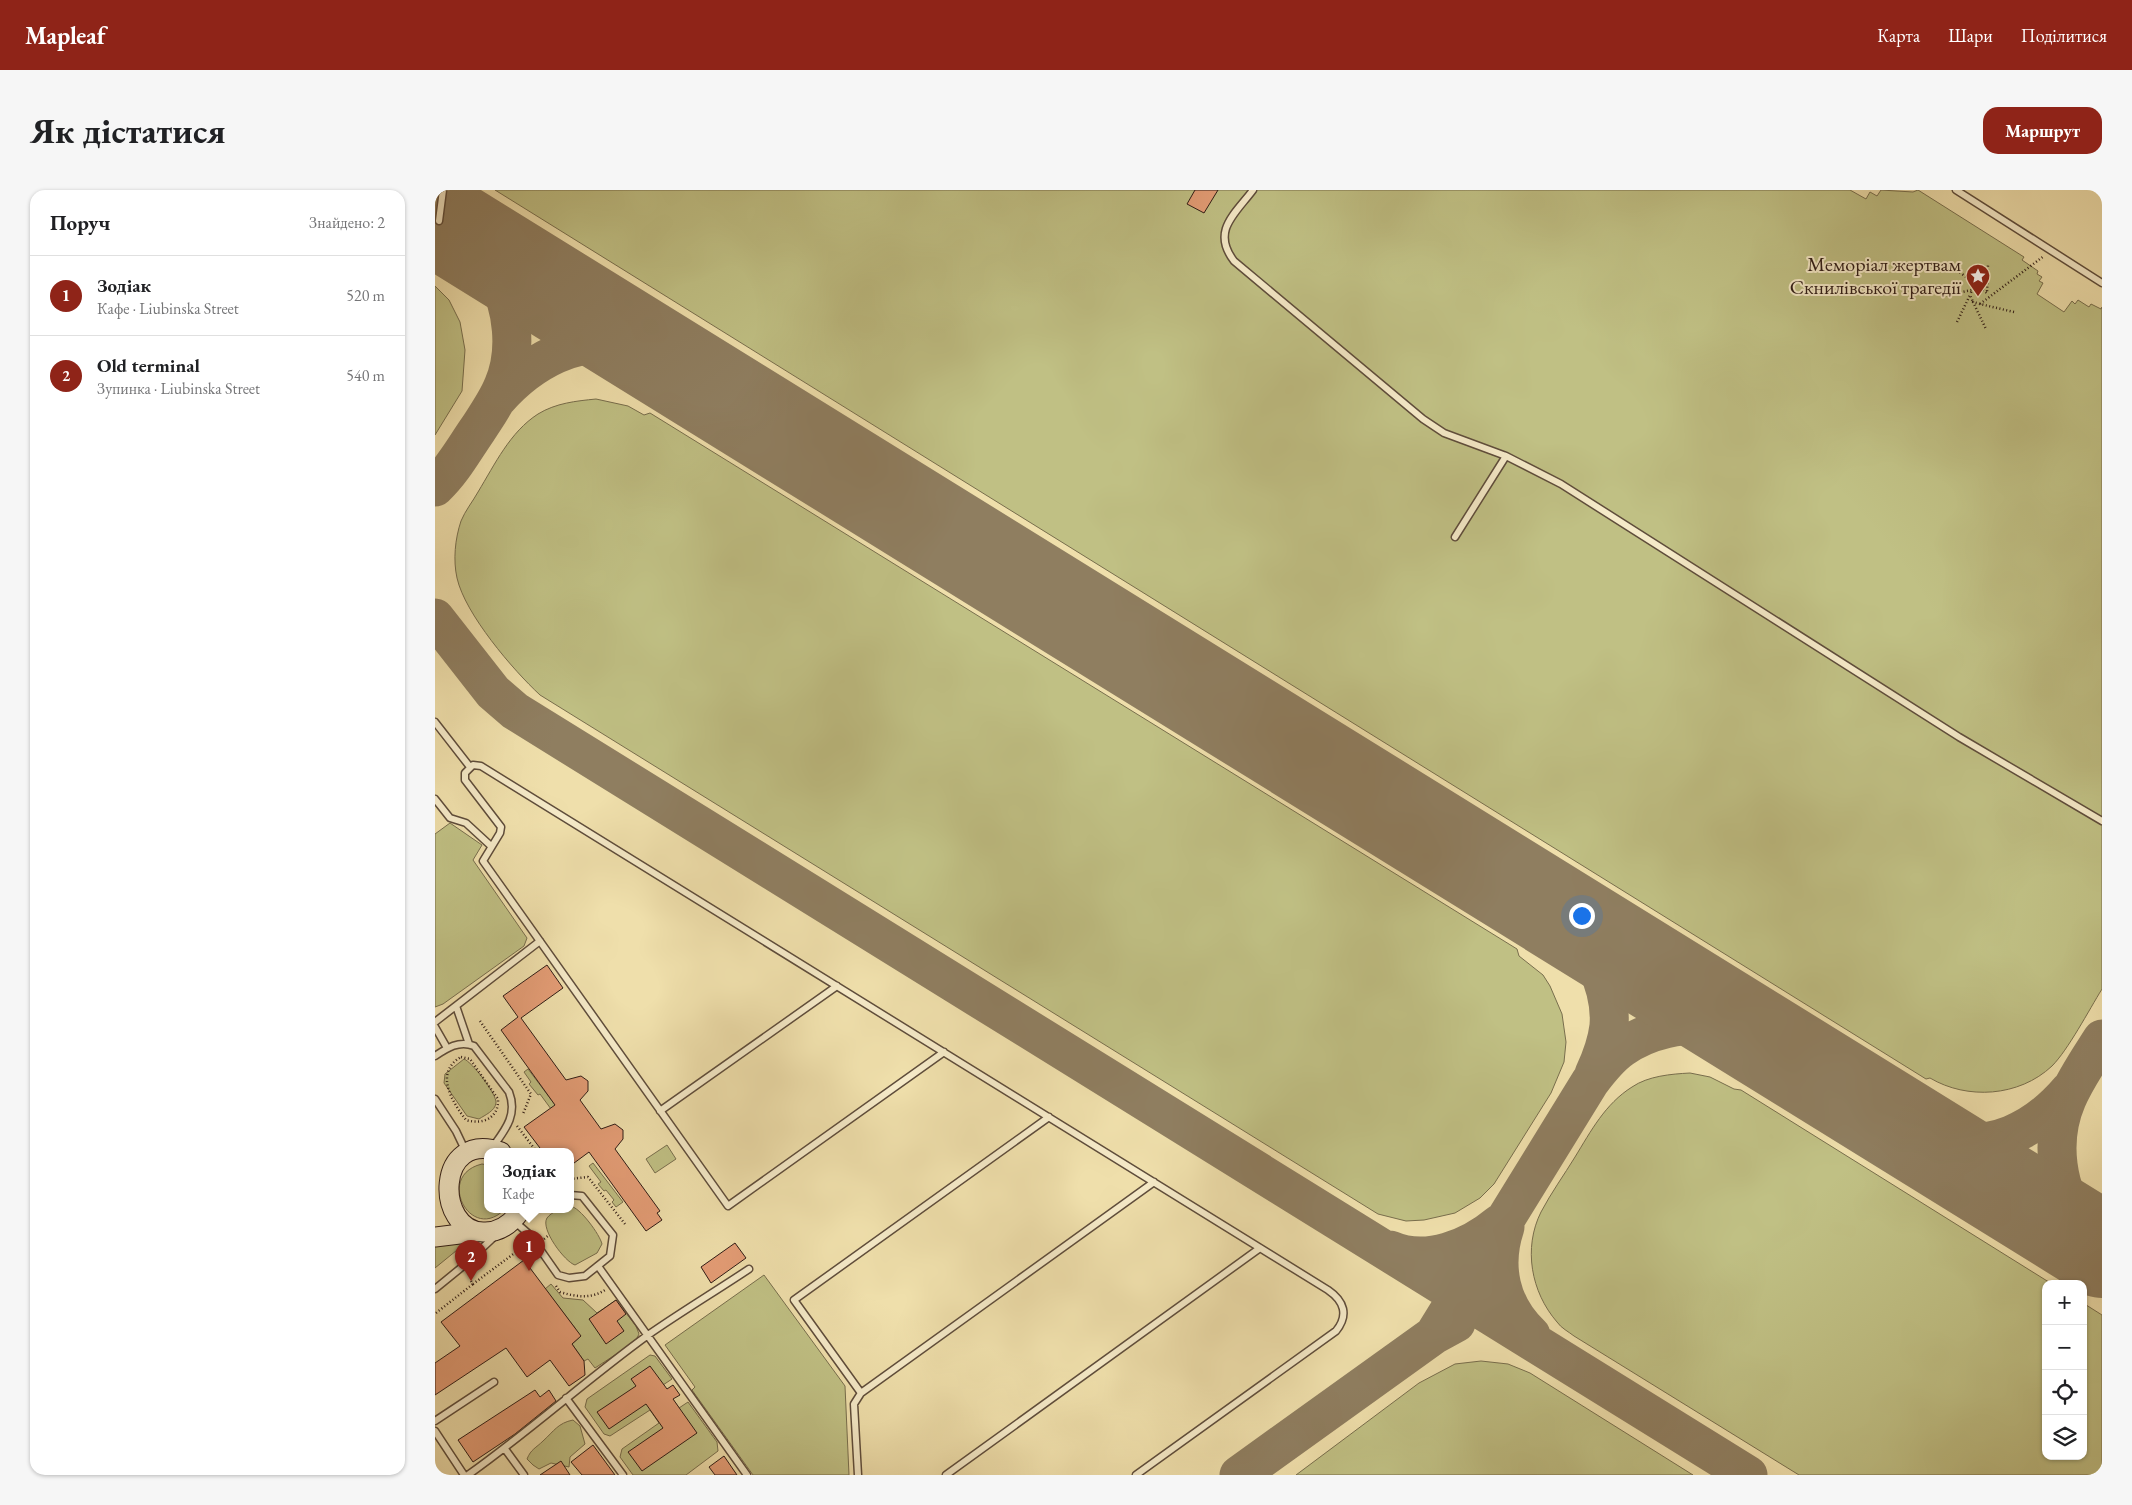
<!DOCTYPE html>
<html lang="uk">
<head>
<meta charset="utf-8">
<style>
  body { margin:0; font-family:"EB Garamond",serif; background:#f6f6f6; color:#202124 }
  .controls { position:absolute; right:15px; bottom:15px; display:grid; overflow:hidden; border-radius:10px; box-shadow:0 1px 4px #0004 }
  .controls button { width:45px; height:45px; display:grid; place-items:center; padding:0; border:0; border-bottom:1px solid #e0e0e0; background:#fff; color:#202124; font:25px sans-serif }
  .you { position:absolute; left:1146px; top:725px; width:18px; height:18px; margin:-12px; border:4px solid #fff; border-radius:50%; background:#1a73e8; box-shadow:0 0 0 8px #1a73e833 }
  .badge { display:grid; place-items:center; width:32px; height:32px; border-radius:50%; background:#8f2418; color:#fff; font-size:16px; font-weight:700 }
  .pin { position:absolute; translate:-50% -41px; filter:drop-shadow(0 1px 2px #0008) }
  .pin::after { content:''; position:absolute; top:26px; width:18px; height:15px; background:inherit; clip-path:polygon(0 0,100% 0,50% 100%) }
  .popup { position:absolute; left:49px; top:958px; width:90px; height:65px; box-sizing:border-box; display:grid; place-content:center; border-radius:10px; background:#fff; filter:drop-shadow(0 1px 4px #0005); font-size:16px; white-space:nowrap; color:#757577 }
  .popup b { font-size:19px; color:#202124 }
  .popup::after { content:''; position:absolute; left:50%; top:100%; margin-left:-10px; border:10px solid transparent; border-top-color:#fff }
  .list { margin:0; padding:0; list-style:none }
  h2 { display:flex; justify-content:space-between; align-items:center; height:65px; margin:0; padding:0 20px; font-size:21px }
  h2 small { font-size:16px; font-weight:400; color:#757577 }
  .list li { display:grid; grid-template-columns:32px 1fr auto; gap:15px; align-items:center; box-sizing:border-box; height:80px; padding:0 20px; border-top:1px solid #e0e0e0 }
  .list b { display:block; font-size:19px; white-space:nowrap }
  .list p { margin:0; font-size:16px; white-space:nowrap; color:#757577 }
  .list em { font-size:16px; font-style:normal; color:#757577 }
  .icon { flex:none; width:28px; height:28px; fill:none; stroke:currentColor; stroke-width:2; stroke-linecap:round; stroke-linejoin:round }
  .map { position:relative; flex:none; width:1667px; height:1285px; overflow:hidden; border-radius:15px }
  header { display:flex; align-items:center; gap:30px; box-sizing:border-box; height:70px; padding:0 25px; background:#8f2418; color:#fff }
  header strong { font-size:24px }
  nav { display:flex; gap:28px; margin-inline-start:auto; font-size:18px }
  .intro { display:flex; align-items:center; justify-content:space-between; box-sizing:border-box; height:120px; padding:0 30px }
  h1 { margin:0; font-size:35px }
  .button { padding:12px 22px; border-radius:15px; background:#8f2418; color:#fff; font-size:18px; font-weight:700 }
  main { display:flex; gap:30px; padding:0 30px }
  aside { flex:1; background:#fff; border-radius:15px; box-shadow:0 1px 4px #0004 }
  .map>svg:first-child { display:block }
</style>
</head>
<body>
<header>
<strong>Mapleaf</strong>
<nav><a>Карта</a><a>Шари</a><a>Поділитися</a></nav>
</header>
<div class="intro"><h1>Як дістатися</h1><a class="button">Маршрут</a></div>
<main>
<aside>
<h2>Поруч<small>Знайдено: 2</small></h2>
<ul class="list">
<li><span class="badge">1</span><div><b>Зодіак</b><p>Кафе · Liubinska Street</p></div><em>520 m</em></li>
<li><span class="badge">2</span><div><b>Old terminal</b><p>Зупинка · Liubinska Street</p></div><em>540 m</em></li>
</ul>
</aside>
<div class="map">
<svg width="1667" height="1285" viewBox="0 0 1667 1285">
  <rect width="100%" height="100%" fill="#efdfab"/>
  <filter id="stains"><feTurbulence type="fractalNoise" baseFrequency=".004" numOctaves="4"/><feColorMatrix values="0 0 0 0 .2 0 0 0 0 .09 0 0 0 0 .02 0 0 0 .5 -.17"/></filter>
  <radialGradient id="worn" r=".72"><stop offset=".6" stop-color="#630" stop-opacity="0"/><stop offset="1" stop-color="#630" stop-opacity=".3"/></radialGradient>
  <path fill="#c0c084" stroke="#786e4d" d="M60,0H1415L1431,9L1435,2L1442,6L1446,0L1478,2L1483,0L1589,67L1587,70L1603,81L1602,84L1607,87L1604,91L1608,93L1602,104L1629,122L1637,111L1640,114L1643,110L1654,117L1656,114L1666,119L1667,117V799C1654,820 1633,860 1617,876C1584,907 1532,910 1495,888L1491,889Z
    M0,96L14,110L25,132L30,160L27,201L0,245Z
    M161,209L193,216L209,225L215,223L1082,759L1084,766L1108,785L1115,796L1127,824L1131,852L1129,872L1116,903L1059,994L1045,1008L1020,1023L989,1030L971,1031L943,1024L105,505C78,480 30,424 22,388C18,370 20,349 26,331C30,321 38,311 43,302C60,274 75,242 103,224C121,213 141,211 161,209Z
    M15,633L47,655L38,670L92,748L89,756L8,814L0,817V644Z
    M29,869C37,872 62,904 61,913C60,921 50,925 44,929L32,926L9,893L10,884Z
    M93,879L121,916L116,919L105,904L103,905L94,894L96,892L89,882Z
    M1255,883L1275,887L1299,899L1306,900L1617,1094H1611V1266H1648V1113L1667,1125V1285H1364L1139,1146C1134,1142 1126,1138 1122,1132C1096,1102 1088,1058 1106,1022C1116,1003 1129,985 1140,967C1156,941 1170,914 1197,897C1213,886 1236,884 1255,883Z
    M232,955L241,969L220,983L211,969Z
    M158,973L188,1012L181,1017L177,1012L179,1010L171,1000L169,1001L163,994L166,992L154,976Z
    M47,974L53,975V1020H69C35,1053 0,985 47,974Z
    M135,1016C145,1017 165,1045 167,1054L162,1063L140,1075C130,1072 105,1039 112,1028C114,1025 119,1022 122,1020H135Z
    M21,1053L27,1054V1056L0,1078V1056Z
    M329,1085L410,1196L414,1285H318L257,1200L260,1197L230,1155Z
    M116,1094L128,1108L148,1110L162,1123L181,1110L201,1136L204,1144L200,1152L160,1178L153,1169L149,1171L137,1154L144,1148L140,1138L110,1099Z
    M215,1165L220,1166L237,1189L228,1195L244,1218L253,1212L282,1252L283,1261L251,1285H198L185,1267L187,1259L224,1233L215,1220L175,1246L169,1244L150,1217L152,1209Z
    M1046,1171L1073,1174L1095,1183L1258,1285H861L984,1193L1020,1174Z
    M138,1230L145,1236L150,1254L135,1267L134,1277L116,1273L104,1279L98,1275L92,1269C96,1259 101,1258 108,1251C119,1241 123,1233 138,1230Z"/>
  <g fill="none" stroke-linecap="round" stroke-linejoin="round">
    <path stroke="#8f7e60" stroke-width="39" d="M63,208C95,172 142,145 193,155C204,157 214,163 225,168
      M0,297C18,280 29,259 43,239C52,225 62,211 68,196C83,162 78,117 60,85C53,73 44,62 36,50
      M0,428L58,502L80,521L1313,1285
      M1122,723C1153,746 1177,797 1174,836C1172,853 1166,869 1159,884
      M1667,849C1655,868 1641,888 1632,909C1614,951 1621,1001 1648,1037C1654,1044 1661,1051 1667,1057
      M1469,938C1480,942 1491,947 1502,949C1557,962 1600,941 1635,900
      M1070,1037C1057,1076 1065,1116 1096,1145
      M955,1060C992,1076 1035,1058 1064,1034
      M999,1145L1155,892C1164,880 1174,867 1187,858C1212,840 1249,832 1279,836C1298,839 1316,849 1334,855
      M804,1285L999,1145L1021,1133"/>
    <path stroke="#8f7e60" stroke-width="96" d="M0,28L1667,1060"/>
  </g>
  <path fill="#e49d76" stroke="#2f1c16" d="M760,0H783L769,23L752,14Z
    M112,775L128,798L86,828L131,890L146,886L153,891V901L145,910L166,939L180,934L188,940V949L180,959L225,1021L222,1023L227,1030L211,1041L154,962L135,976V962H108L89,937L120,915L66,840L83,827L68,806Z
    M300,1053L311,1068L276,1093L266,1077Z
    M89,1070L146,1146L137,1154L149,1171L150,1185L134,1196L115,1170L92,1187L71,1158L0,1205V1173L25,1156L6,1132Z
    M181,1110L191,1124L182,1131L189,1141L171,1154L154,1129Z
    M215,1176L232,1199L238,1195L245,1205L238,1209L262,1243L207,1281L193,1262L228,1238L211,1214L174,1239L162,1222L201,1196L196,1189Z
    M100,1200L105,1207L114,1200L121,1211L80,1244L38,1272L23,1250Z
    M158,1255L180,1285H147L136,1272Z
    M289,1266L302,1285H280L274,1277Z
    M126,1271L135,1285H105Z"/>
  <g fill="none" stroke-linecap="round" stroke-linejoin="round">
    <defs>
      <path id="lane" d="M818,0C800,24 776,41 799,71L988,229L1009,243L1071,266L1126,294L1524,547L1667,631
        M1521,0L1667,93
        M4,31L8,0
        M1020,347L1071,266
        M0,532L35,577
        M0,609L15,628L31,633L56,656
        M21,816L34,854
        M0,832L105,751
        M0,837L12,858
        M509,862L293,1016L48,671L65,643L66,637L30,590V583L38,575L46,576L893,1100C909,1111 914,1125 901,1141L701,1285
        M0,866C12,858 24,850 39,856L74,902C83,925 70,940 57,958
        M0,909L21,941L31,962
        M225,921L402,796
        M79,1031L95,1045L123,1085L134,1088L150,1086L175,1066L178,1045L147,1006L135,1005
        M163,1076L312,1285
        M0,1099L27,1077L59,1047
        M426,1203L359,1110L614,927
        M131,1208L188,1285
        M0,1231L59,1192
        M0,1241L29,1285
        M70,1259L89,1285
        M33,1285C95,1241 151,1190 213,1145C246,1122 281,1101 314,1079
        M423,1285L419,1214L426,1203L719,992
        M511,1285L825,1058"/>
      <path id="secondary" d="M66,962C0,939 0,1041 48,1042C65,1043 77,1033 86,1020
        M0,1047L41,1042"/>
    </defs>
    <use href="#lane" stroke="#5f4d3b" stroke-width="9"/>
    <use href="#secondary" stroke="#2f1c16" stroke-width="21"/>
    <path stroke="#2f1c16" stroke-width="2.5" stroke-dasharray="1 2.5" stroke-linecap="butt" d="M1522,80L1545,98L1537,100
      M1545,98L1552,103L1553,75
      M1508,106L1537,100L1535,105
      M1545,114L1538,112L1551,139
      M1579,122L1545,114L1609,66
      M1522,132L1535,105L1538,112
      M45,831L96,904L88,924
      M26,867L35,869L63,909C64,928 48,935 31,930C15,909 0,882 26,867Z
      M82,936L102,962
      M135,989L153,987L190,1034
      M109,1049L114,1045
      M36,1091L38,1094L85,1059L93,1060
      M121,1096L125,1102C141,1107 156,1109 170,1100
      M1,1123L38,1094"/>
    <use href="#lane" stroke="#f5eac8" stroke-width="6"/>
    <use href="#secondary" stroke="#f5eac8" stroke-width="19"/>
  </g>
  <defs>
    <symbol id="sight-pin" viewBox="-11 -11 22 30"><path d="M0 17L-7.5 6A9.5 9.5 0 1 1 7.5 6Z" fill="#8f2418" stroke="#f5eac8"/><path d="M0-6L1.8-2.2L6-1.7L2.9 1.2L3.7 5.4L0 3.3L-3.7 5.4L-2.9 1.2L-6-1.7L-1.8-2.2Z" fill="#fff"/></symbol>
  </defs>
  <g fill-rule="evenodd">
    <use href="#sight-pin" x="1529" y="72" width="28" height="38"/>
  </g>
  <g text-anchor="middle" stroke-width="4" stroke-linejoin="round" paint-order="stroke">
    <g font-size="20" fill="#2f1c16" stroke="#f5eac8" text-anchor="end">
      <text x="1526" y="81">Меморіал жертвам<tspan x="1526" dy="23">Скнилівської трагедії</tspan></text>
    </g>
  </g>
  <rect width="100%" height="100%" filter="url(#stains)"/>
  <rect width="100%" height="100%" fill="url(#worn)"/>
</svg>
<div class="controls">
<button>+</button>
<button>−</button>
<button><svg class="icon" aria-label="locate" viewBox="0 0 24 24"><circle cx="12" cy="12" r="6"/><path d="M12 2v4M12 18v4M2 12h4M18 12h4"/></svg></button>
<button><svg class="icon" aria-label="layers" viewBox="0 0 24 24"><path d="M12 4l9 5-9 5-9-5zM3 14l9 5 9-5"/></svg></button>
</div>
<div class="you"></div>
<div class="pin badge" style="left:94px;top:1081px">1</div>
<div class="popup"><b>Зодіак</b>Кафе</div>
<div class="pin badge" style="left:36px;top:1091px">2</div>
</div>
</main>
</body>
</html>
